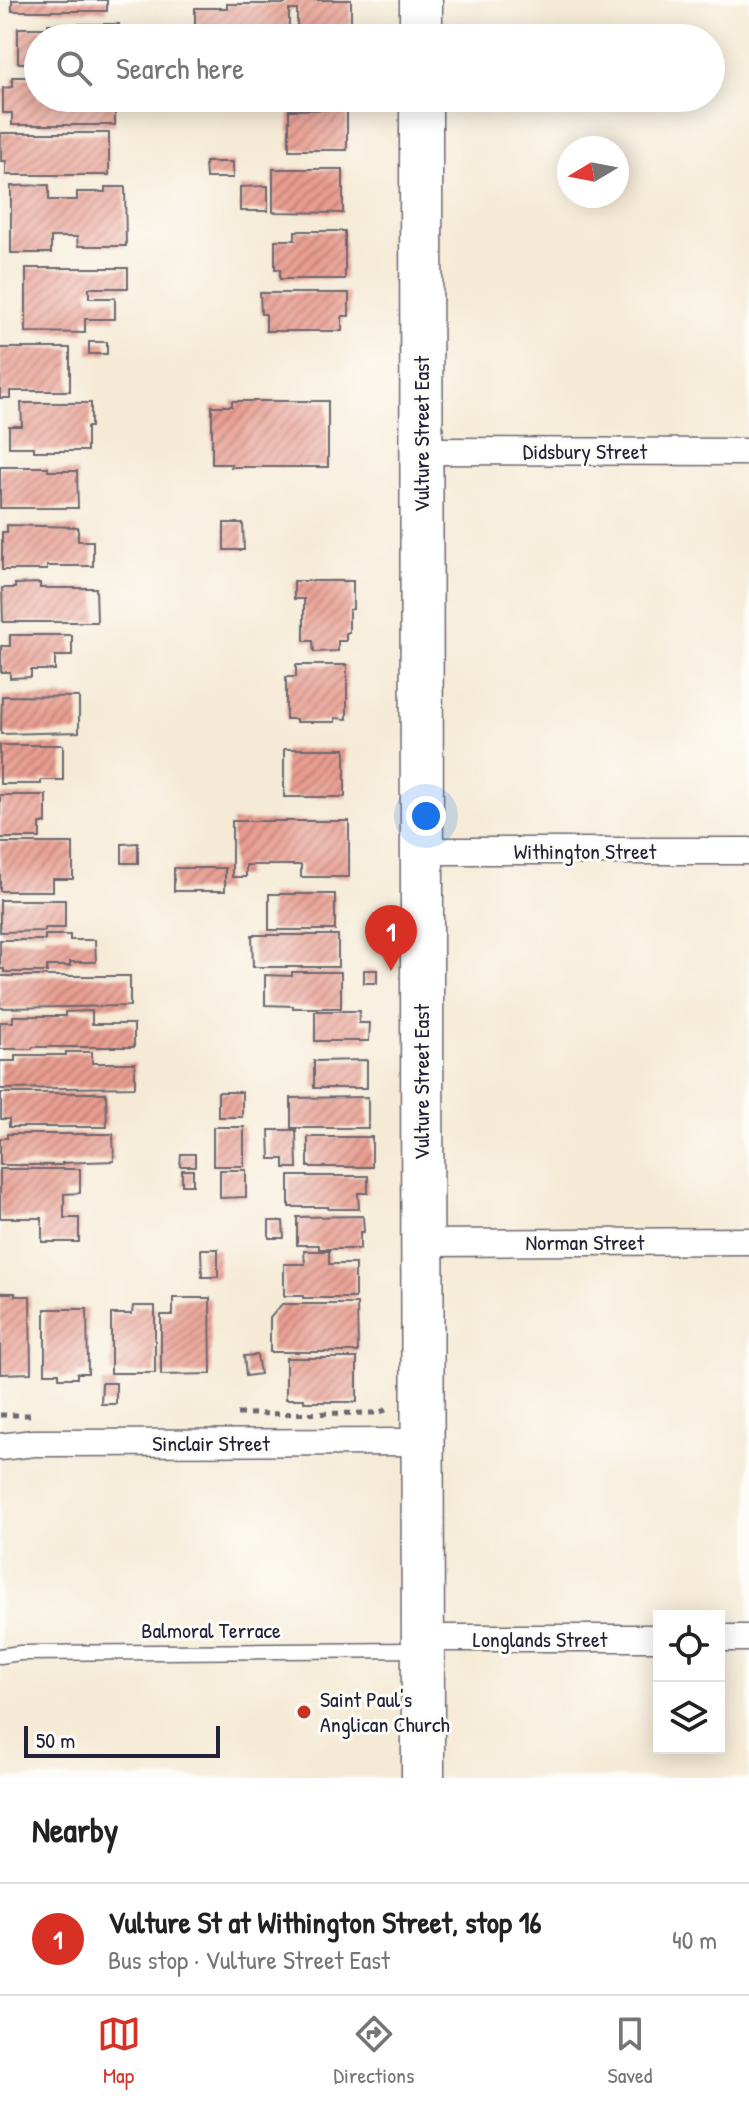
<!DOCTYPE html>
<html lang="en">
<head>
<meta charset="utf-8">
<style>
  body { margin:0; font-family:"Patrick Hand",sans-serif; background:#f6f6f6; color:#222 }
  .controls { position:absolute; right:24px; bottom:24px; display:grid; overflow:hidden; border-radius:0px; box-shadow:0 4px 20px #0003 }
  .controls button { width:72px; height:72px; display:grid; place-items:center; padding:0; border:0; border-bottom:2px solid #e0e0e0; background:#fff; color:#222; font:40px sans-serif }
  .compass { position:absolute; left:557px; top:136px; width:72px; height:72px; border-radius:50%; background:#fff; box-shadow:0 4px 20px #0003; rotate:260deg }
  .scale { position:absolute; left:24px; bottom:20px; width:196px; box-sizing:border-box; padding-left:8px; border:4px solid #22223b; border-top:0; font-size:22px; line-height:28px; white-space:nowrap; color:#22223b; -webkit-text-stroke:6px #fdfcf7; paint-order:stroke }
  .you { position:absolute; left:426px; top:816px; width:28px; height:28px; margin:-20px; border:6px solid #fff; border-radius:50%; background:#1a73e8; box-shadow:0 0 0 12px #1a73e833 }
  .badge { display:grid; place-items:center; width:52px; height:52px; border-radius:50%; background:#d93025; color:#fff; font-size:26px; font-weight:700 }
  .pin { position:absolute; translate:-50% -66px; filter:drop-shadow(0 2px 4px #0008) }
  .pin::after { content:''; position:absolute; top:42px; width:28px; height:24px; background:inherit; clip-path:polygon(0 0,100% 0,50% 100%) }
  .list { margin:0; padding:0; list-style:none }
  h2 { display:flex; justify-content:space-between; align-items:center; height:104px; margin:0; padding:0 32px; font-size:34px }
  h2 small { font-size:26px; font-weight:400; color:#767676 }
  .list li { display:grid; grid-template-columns:52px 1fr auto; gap:24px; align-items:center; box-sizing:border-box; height:112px; padding:0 32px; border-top:2px solid #e0e0e0 }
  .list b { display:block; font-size:30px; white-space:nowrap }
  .list p { margin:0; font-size:26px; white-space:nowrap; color:#767676 }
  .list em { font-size:26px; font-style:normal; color:#767676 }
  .icon { flex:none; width:44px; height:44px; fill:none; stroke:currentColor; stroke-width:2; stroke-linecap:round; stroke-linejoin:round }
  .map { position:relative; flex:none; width:749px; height:1778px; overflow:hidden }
  .search { position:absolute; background:#fff; box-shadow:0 4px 20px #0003; left:24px; right:24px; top:24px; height:88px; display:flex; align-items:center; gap:20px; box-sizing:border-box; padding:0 28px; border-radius:44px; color:#767676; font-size:30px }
  .sheet { height:216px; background:#fff }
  nav { display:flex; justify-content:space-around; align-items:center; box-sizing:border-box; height:112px; border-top:2px solid #e0e0e0; background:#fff; font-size:22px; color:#767676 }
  nav a { display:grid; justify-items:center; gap:4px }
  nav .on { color:#d93025 }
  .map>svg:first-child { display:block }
</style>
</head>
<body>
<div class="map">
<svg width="749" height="1778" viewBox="0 0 749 1778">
  <defs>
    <pattern id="building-hatch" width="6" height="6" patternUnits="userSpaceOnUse" patternTransform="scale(2)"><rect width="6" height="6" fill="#e89c8f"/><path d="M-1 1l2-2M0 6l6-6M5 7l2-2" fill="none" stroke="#bc7f76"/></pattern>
  </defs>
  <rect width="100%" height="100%" fill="#fdfcf7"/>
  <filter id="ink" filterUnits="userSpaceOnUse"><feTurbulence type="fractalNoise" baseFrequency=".0125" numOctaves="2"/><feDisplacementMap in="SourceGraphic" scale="16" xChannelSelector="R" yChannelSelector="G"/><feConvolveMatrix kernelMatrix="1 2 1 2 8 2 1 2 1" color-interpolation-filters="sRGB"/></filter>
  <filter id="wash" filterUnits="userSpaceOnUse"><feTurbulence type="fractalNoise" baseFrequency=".006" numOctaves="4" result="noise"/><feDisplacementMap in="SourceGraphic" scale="32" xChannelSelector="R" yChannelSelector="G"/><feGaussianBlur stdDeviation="1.8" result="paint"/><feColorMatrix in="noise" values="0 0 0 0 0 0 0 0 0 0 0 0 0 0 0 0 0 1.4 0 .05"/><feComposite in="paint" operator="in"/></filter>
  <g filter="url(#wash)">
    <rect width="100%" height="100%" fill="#f5ead5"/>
    <g id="blocks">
      <path fill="url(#building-hatch)" d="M12,0H107V11H12Z
        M285,0H351V23H348V38H297V10H289V38H195V8H227V4H285Z
        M48,24H119V38H38V63H18V28H48Z
        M12,77H38V98L115,99V125H12V113H3V88L12,87Z
        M347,109V150H289V110Z
        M1,133H109V175H6V161H1Z
        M205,162H233V178H206Z
        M273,169H343V213L273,212Z
        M49,185V200H77V192H105V187H125L126,246H78L77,237H51V253H11V186Z
        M268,186V211H240V187Z
        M295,231H345V279H280V269H275V240H295Z
        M26,268H128V288H89V298H115V319H85V333L26,332Z
        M260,293H349V316H342V331H266V314H261Z
        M89,342H107V354H89Z
        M0,348H70V391H10V398H0Z
        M232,401H328V467H231V464H212V406H232Z
        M21,403H91V427H87V451H34V447H9V426H22Z
        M0,467H48V471H77L78,508H0Z
        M224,523H243L244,550H224Z
        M7,525L78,527V541H93V566H47V570H2V532H7Z
        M294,581H353V609L349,610V632L346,633V641H338V651L314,652L313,641H304V599H294Z
        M40,583V588H96L97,622H3L2,588H15V584Z
        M10,635H72V656H55V670H31V677L10,678V672H1V646H10Z
        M296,665H347V719L335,718V722H296V719H286V677H296Z
        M2,696L79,697V732L1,734Z
        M0,745H63V780H41V784H0Z
        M284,749H345V797H284Z
        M0,795H46V823H40V838H0Z
        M232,821H349V877H301V865H246V877H232Z
        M0,843H73V879H53V891H0Z
        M138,843V863H122V844Z
        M174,868H225V891H174Z
        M269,894H335V930H269Z
        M0,900H65V928H45V931L0,932Z
        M45,935H70V940H95L96,962H70V966H47V972H4V969H0V940H45Z
        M252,935H338V967H253Z
        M364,970H377V983H364Z
        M292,972H341V1008H293V1006L265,1005V975L292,976Z
        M0,976H130V1006L0,1008Z
        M92,1011V1024H134V1047H33L32,1049H0V1022H13V1016H65V1012Z
        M315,1011H360L359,1023H370L369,1041H315Z
        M66,1052H92V1063H135V1087L0,1089V1061H15V1055H66Z
        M367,1060V1088H314V1061Z
        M218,1092H242V1117H218Z
        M1,1093H106L107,1127H9V1119H1Z
        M368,1097V1128H291V1098Z
        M213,1127H244V1166H213Z
        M269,1130H296L297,1168H284V1159H270Z
        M7,1134H113L114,1161L62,1163V1165H0V1138H7Z
        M308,1137H372V1167H308Z
        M181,1154H195V1166H180Z
        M0,1169H80V1193L64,1194V1218H79V1242H42V1218H0Z
        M182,1170H193V1185H182Z
        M220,1170H246V1197L220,1198Z
        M289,1176H368V1193H358L359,1209H328V1207H289Z
        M363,1216L364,1232H360V1249H319V1245H297V1217Z
        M269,1221H283L284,1238H269Z
        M201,1249H218V1277H202Z
        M304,1251H329V1264H355V1298H303V1296H284V1264H305Z
        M0,1293H15V1296H30L31,1373L0,1374Z
        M173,1298H210L211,1374L161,1375V1315H173Z
        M282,1304H357L358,1352H270V1318Z
        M133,1306H155V1373H111V1314H132Z
        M45,1309H87L88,1373H77V1378H59V1373H45Z
        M257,1355L260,1374L246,1376L244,1356Z
        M286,1358H357V1402H304V1399H286Z
        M102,1383H116V1404H101Z"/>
    </g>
  </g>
  <g filter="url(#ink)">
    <use href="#blocks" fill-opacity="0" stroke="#6c6871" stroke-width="2"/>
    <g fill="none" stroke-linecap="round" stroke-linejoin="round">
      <defs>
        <path id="lane" d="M0,1656L20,1653L419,1650"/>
        <path id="street" d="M421,451L749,452
          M421,851H749
          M421,1243L749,1241
          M0,1447L34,1443L421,1442
          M422,1638H659
          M719,1638H749"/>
        <path id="primary" d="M421,0V38
          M421,98L423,1778"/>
      </defs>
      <use href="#lane" stroke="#6c6871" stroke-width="17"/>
      <use href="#street" stroke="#6c6871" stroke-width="29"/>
      <use href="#primary" stroke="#6c6871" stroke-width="45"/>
      <path stroke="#6c6871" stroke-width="5" stroke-dasharray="6 6" stroke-linecap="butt" d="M237,1414L376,1413L386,1410
        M0,1415H35"/>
      <use href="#lane" stroke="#fff" stroke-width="14"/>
      <use href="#street" stroke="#fff" stroke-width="26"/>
      <use href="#primary" stroke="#fff" stroke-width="42"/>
    </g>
  </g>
  <circle fill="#c8321e" stroke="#fdfcf7" stroke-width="3" cx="304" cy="1712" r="8"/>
  <g text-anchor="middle" stroke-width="6" stroke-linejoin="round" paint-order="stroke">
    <g font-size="22" fill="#22223b" stroke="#fdfcf7">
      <text transform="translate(421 434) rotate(-90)" y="8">Vulture Street East</text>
      <text x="585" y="459">Didsbury Street</text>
      <text x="585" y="859">Withington Street</text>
      <text transform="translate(421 1082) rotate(-90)" y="8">Vulture Street East</text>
      <text x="585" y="1250">Norman Street</text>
      <text x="211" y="1451">Sinclair Street</text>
      <text x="211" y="1638">Balmoral Terrace</text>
      <text x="540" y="1647">Longlands Street</text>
    </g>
    <g font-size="22" fill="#22223b" stroke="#fdfcf7" text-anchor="start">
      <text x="320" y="1707">Saint Paul's<tspan x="320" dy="25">Anglican Church</tspan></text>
    </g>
  </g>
</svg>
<div class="controls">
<button><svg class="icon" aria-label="locate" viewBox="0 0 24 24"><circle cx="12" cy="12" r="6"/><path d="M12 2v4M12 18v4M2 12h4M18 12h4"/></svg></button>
<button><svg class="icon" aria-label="layers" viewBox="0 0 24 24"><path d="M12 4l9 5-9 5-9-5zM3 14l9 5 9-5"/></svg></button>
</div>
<svg class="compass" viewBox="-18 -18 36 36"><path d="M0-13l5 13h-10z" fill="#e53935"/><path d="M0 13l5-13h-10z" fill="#767676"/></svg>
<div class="scale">50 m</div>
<div class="you"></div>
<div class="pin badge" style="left:391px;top:971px">1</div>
<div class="search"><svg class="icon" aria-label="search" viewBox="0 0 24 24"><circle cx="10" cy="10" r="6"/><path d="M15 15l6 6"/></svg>Search here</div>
</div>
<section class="sheet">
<h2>Nearby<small></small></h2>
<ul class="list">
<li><span class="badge">1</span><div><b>Vulture St at Withington Street, stop 16</b><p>Bus stop · Vulture Street East</p></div><em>40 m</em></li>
</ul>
</section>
<nav>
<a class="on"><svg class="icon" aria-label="map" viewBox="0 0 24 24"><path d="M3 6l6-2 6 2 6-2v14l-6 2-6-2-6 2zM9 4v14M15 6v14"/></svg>Map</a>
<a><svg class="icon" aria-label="directions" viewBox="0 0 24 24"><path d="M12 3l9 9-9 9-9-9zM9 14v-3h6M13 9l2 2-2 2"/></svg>Directions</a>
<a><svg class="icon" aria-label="saved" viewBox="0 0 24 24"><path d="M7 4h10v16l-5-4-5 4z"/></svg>Saved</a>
</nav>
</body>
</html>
